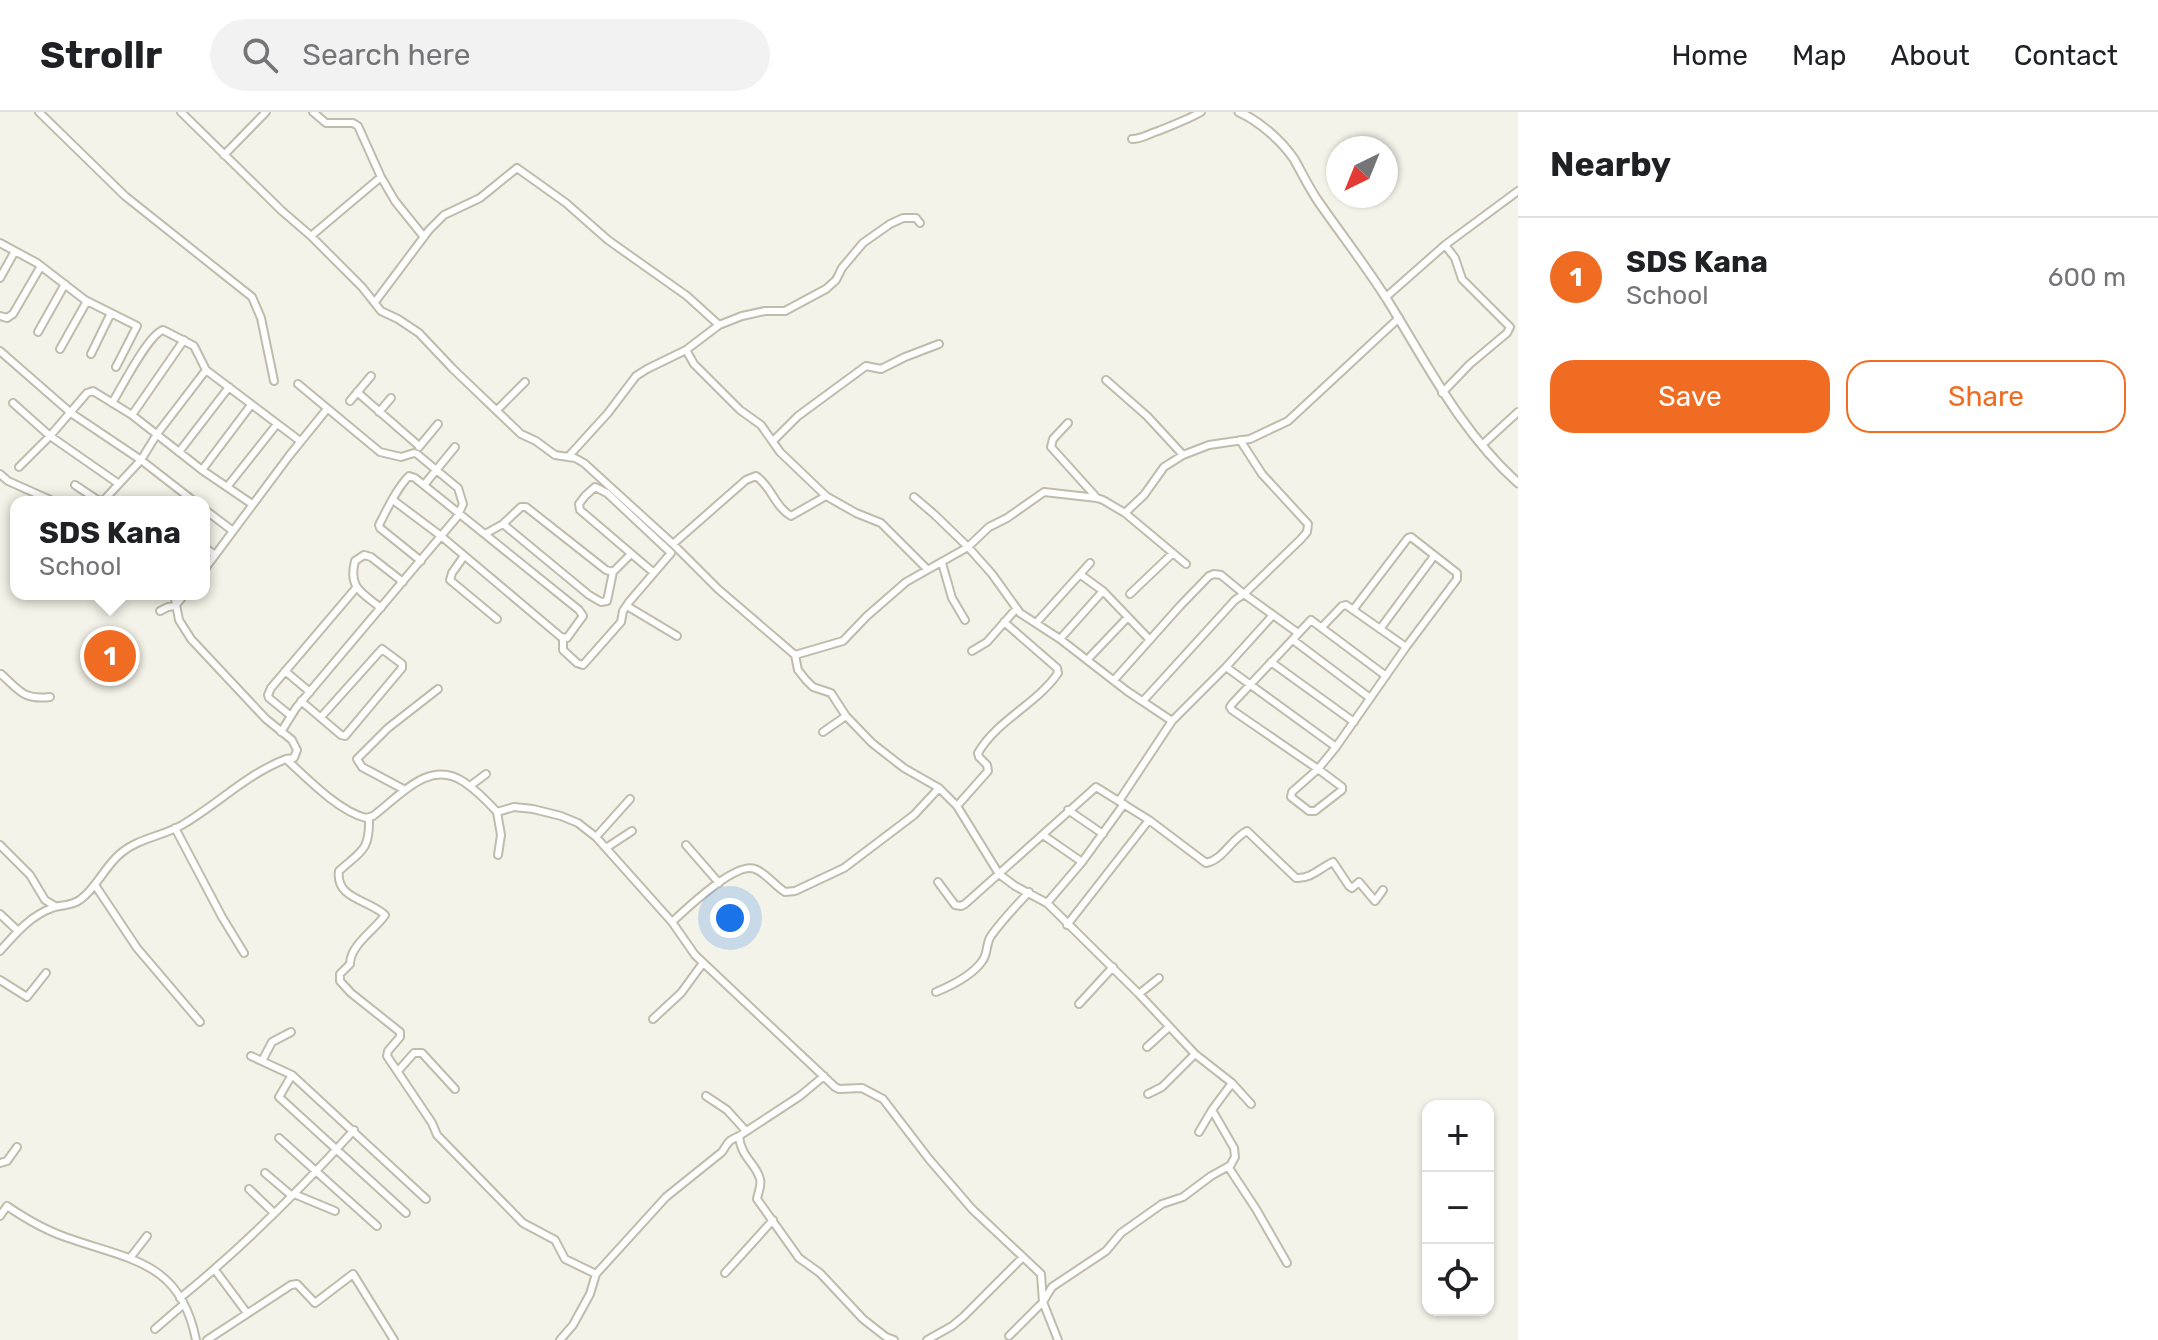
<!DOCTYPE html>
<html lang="en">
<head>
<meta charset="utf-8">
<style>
  body { margin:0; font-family:Rubik,sans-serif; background:#f2f2f2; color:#202124 }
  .controls { position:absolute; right:24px; bottom:24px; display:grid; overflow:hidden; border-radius:16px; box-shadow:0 2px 6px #0004 }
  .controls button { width:72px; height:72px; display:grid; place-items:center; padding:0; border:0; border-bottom:2px solid #e0e0e0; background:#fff; color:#202124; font:40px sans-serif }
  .compass { position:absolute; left:1326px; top:24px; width:72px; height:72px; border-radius:50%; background:#fff; box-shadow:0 2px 6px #0004; rotate:223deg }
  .you { position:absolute; left:730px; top:806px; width:28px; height:28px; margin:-20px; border:6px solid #fff; border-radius:50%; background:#1a73e8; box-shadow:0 0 0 12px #1a73e833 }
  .badge { display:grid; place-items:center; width:52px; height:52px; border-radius:50%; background:#f16c23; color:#fff; font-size:26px; font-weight:700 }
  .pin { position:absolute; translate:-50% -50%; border:4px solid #fff; box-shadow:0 2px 8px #0006 }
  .popup { position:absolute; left:10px; top:384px; width:200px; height:104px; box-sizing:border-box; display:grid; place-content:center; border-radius:16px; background:#fff; filter:drop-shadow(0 2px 6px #0005); font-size:26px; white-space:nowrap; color:#757577 }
  .popup b { font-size:30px; color:#202124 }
  .popup::after { content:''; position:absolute; left:50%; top:100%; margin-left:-16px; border:16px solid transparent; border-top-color:#fff }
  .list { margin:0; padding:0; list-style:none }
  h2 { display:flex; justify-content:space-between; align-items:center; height:104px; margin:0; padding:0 32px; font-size:34px }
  h2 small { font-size:26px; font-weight:400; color:#757577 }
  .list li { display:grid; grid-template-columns:52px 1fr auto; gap:24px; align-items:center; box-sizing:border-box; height:120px; padding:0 32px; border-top:2px solid #e0e0e0 }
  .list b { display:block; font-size:30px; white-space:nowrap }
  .list p { margin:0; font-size:26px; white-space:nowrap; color:#757577 }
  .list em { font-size:26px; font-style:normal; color:#757577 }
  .actions { display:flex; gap:16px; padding:24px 32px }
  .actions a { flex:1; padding:18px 0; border:2px solid #f16c23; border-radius:24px; text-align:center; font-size:28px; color:#f16c23 }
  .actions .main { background:#f16c23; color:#fff }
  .icon { flex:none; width:44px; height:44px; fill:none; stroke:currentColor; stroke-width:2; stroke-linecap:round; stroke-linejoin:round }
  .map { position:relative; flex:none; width:1518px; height:1228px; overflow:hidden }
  header { display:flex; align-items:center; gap:48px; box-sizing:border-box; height:112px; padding:0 40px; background:#fff; border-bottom:2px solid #e0e0e0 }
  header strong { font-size:38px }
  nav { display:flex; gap:44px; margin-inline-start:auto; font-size:28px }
  .search { width:560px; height:72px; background:#f2f2f2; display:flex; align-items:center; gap:20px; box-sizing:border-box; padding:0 28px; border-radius:44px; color:#757577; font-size:30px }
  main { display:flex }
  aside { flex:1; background:#fff }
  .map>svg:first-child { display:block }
</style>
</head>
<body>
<header>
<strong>Strollr</strong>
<div class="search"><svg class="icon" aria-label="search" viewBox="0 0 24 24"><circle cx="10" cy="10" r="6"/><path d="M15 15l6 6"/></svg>Search here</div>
<nav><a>Home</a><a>Map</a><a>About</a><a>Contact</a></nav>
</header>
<main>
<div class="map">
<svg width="1518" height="1228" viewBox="0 0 1518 1228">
  <rect width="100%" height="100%" fill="#f4f3e9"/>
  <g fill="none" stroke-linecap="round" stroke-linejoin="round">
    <defs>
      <path id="minor" d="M39,0L125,84L252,185L261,206L274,269
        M181,0L282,99L311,124L362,175L381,199L398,207L419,221L453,257L521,322L536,329L555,343L575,346L584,351L673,432L718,477L795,543
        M313,0L326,11H353L358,14L381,65L395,89L424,125
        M1132,27C1142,27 1148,22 1158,19C1173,13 1187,8 1201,0
        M224,43L266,0
        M920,111L916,106H903L890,112L863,131L842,156L836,168L826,177L811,185L785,199H765L742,204L719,213L686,238L694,252L740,298L761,313L780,340L826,384L856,401L881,411L927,457
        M311,124L381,65
        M0,131L37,151L85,188L137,214L116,255
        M0,166L15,139
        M1386,185L1445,133L1518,79
        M375,190L429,118L444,103L480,86L517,56L566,91L608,128L687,184L719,213
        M0,204L7,206L13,202L41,154
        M38,220L65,172
        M60,237L87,189
        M0,239L71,301L141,348L195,390
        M91,242L111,201
        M1106,268L1147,304L1183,343
        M357,280L419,334
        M1442,281L1470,252L1507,221L1510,215L1462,167L1455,146L1445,133
        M350,289L371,264
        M13,291L50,324L119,372
        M112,291C122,275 148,223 163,218L194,234L206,258L300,329
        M497,298L525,270
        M379,300L391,286
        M132,303L184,228
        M1068,311L1053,327L1051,335L1097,386
        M774,328L798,304L866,254L881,257L905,245L939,232
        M1240,328L1262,362L1308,412L1307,420L1300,428L1244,482L1298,521
        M1482,333L1518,300
        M419,335L438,312
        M179,340L229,275
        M568,345L608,301L636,264L647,257L686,238
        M19,355L50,324L87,281L93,279L132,303L202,358L252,392
        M202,358L251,293
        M0,362L8,369L55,390
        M75,373L99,389L104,388L141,348L157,322L206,258
        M424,373L455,335
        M227,375L277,312
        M914,385L935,403L968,435L992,462L1020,501L1060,527L1127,579L1172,609
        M393,388L441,424L561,525L567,526L583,504L579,498L415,366L409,364C397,376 387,397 379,413L380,416L421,449
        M204,397L233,419
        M1125,401L1186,452
        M503,412L589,483L601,490L607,489L613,460
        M485,422L503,412L521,395H526L606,458L613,460L631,442
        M673,432L746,368L756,364C771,374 775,395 791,404L826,384
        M204,435L215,443
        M464,444L452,461L450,468L497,507
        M942,451L952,486L965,508
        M204,458L289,344L327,297
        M1081,463L1103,479L1150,528
        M174,482L179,508L191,527L266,607L292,628L297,638L294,646L286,647
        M1130,482L1173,441
        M627,494L677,524
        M381,496C362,481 348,476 355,449L364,443L371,445L403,470
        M1353,498L1408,426L1411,425L1457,461V467L1406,535L1336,635L1318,657L1292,680L1291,685L1309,699H1315L1342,678V675L1318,657L1232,598L1230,595L1232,592L1311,508L1386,564
        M160,499L168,495L175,494L185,482
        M1036,511L1090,451
        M1322,515L1342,494L1346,493L1406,535
        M1380,517L1434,444
        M563,527V538L577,551L583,553L621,510L623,499L629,490L671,441L607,381L595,375L585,384L579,392L580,398L654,461
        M1060,527L1103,479
        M1293,528L1370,586
        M972,539L987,530L1016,497
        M1087,548L1128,505
        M1271,550L1354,610
        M1226,555L1336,635
        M285,559L310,580
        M1,562C20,579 23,588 50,585
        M1114,568L1180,494L1209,464L1214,462L1221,463L1244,482L1235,488L1143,589
        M301,589L341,623L345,624L402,556V552L382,537L321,605
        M291,604L269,586L268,583L271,576L356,476
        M281,620L296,596L457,405L463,392L458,376L417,342L414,341L401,345L380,340L298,272
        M823,620L846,604
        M470,674L486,662
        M939,676L957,694L999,762L1015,774L1047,791L1139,882L1195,942L1232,971L1251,992
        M405,678L362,655L357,647L388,616L438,577
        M1119,689L1172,609L1226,555L1273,503
        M957,694L988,659L987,653L979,645L978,641C997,608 1037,592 1058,561L1057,556L1004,510
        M1068,698L1103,722
        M497,700L501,723L498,743
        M369,706C370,739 361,739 339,759C335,787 370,788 385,803C375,818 350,833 350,852L340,862V869L351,881L400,920V925L388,939L387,944L432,1011L437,1023L523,1111L555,1128L565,1147L596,1162
        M175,716L222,805L244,841
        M1043,723L1082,750
        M596,725L630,687
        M0,733L30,763L45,788L55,794
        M686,733L719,771
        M606,736L632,719
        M938,770L955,793L961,794L965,792L1096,675L1149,708L1206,751C1223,748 1231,727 1247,719L1296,766C1311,767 1320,756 1333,750L1349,774L1352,776L1359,770L1375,789L1383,778
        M95,773L137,836L200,910
        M1047,791L1082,750L1124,692
        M0,802L18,819
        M672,810L695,843L835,975L839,977L862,976L883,987L929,1047L972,1097L1041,1162L1043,1190L1058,1228
        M1067,813L1149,708
        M0,839C15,822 30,804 52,796C61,792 71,795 81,787C97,775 105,754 121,741C139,726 163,724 182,713C218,692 247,662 286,647C307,666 338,699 366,706L373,704C399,685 429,646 464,670C476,678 487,689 497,700L514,695L533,697L561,704L578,711L596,725L672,810C686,797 736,749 755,757C766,761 774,773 785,780L795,779L844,756L914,703L939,676L904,656L872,631L846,604L831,581L813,575L806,568L798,558L795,543L843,529L867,504L906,470L968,435L989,415L1007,406L1044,380L1097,386L1103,388L1125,401L1144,383L1164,355L1183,343L1209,333L1250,327L1288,309L1399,206
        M0,868L27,885L46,861
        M936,880C953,873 973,863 983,848C988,840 986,831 991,824C1002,808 1016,794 1029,780
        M1139,882L1159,866
        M1079,892L1113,855
        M653,907L681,881L703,851
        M1147,935L1169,915
        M251,944L292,963L426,1087
        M262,949L272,930L291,920
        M398,959L414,941H422L455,977
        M292,963L279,985L406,1101
        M824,964L800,984L739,1024C741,1046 756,1051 760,1067C762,1073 758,1080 757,1087L799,1146L820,1161L863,1207L886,1225L894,1228
        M1232,971L1212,998L1234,1036L1235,1045L1229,1056L1256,1097L1287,1151
        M1148,982L1162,975L1195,942
        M706,984L727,998L746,1019
        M1199,1020L1212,998
        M279,1026L377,1114
        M0,1051L7,1049L17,1035
        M265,1061L292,1084
        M249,1077L274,1101
        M294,1082L335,1099
        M0,1104L7,1094C26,1107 47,1119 68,1126C131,1148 181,1150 196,1228
        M130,1146L147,1124
        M215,1158L247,1201
        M725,1161L773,1108
        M180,1186C243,1135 300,1078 354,1018
        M155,1217L184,1192
        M1009,1224L1043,1190L1052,1175L1106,1139L1121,1121L1162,1092L1183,1085L1211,1064L1229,1054
        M207,1228L291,1173L297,1172L315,1191L353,1162L394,1228
        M560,1228L573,1213L590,1182L596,1162L666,1085L722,1040C729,1030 726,1030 739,1024
        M927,1228L952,1214L963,1205L1022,1146"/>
      <path id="tertiary" d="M1239,0C1259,9 1281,28 1294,47C1302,61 1309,76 1318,89C1341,122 1366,154 1388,189C1427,252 1461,320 1518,371"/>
    </defs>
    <use href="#minor" stroke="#bfbcac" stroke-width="10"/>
    <use href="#tertiary" stroke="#bfbcac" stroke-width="11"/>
    <use href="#minor" stroke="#fff" stroke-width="6"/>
    <use href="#tertiary" stroke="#fff" stroke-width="7"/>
  </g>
</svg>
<div class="controls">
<button>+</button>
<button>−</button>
<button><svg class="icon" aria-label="locate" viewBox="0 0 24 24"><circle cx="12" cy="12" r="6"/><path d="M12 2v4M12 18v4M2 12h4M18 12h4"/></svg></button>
</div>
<svg class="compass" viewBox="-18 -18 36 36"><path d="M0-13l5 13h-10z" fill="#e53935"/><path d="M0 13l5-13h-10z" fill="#757577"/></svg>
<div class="you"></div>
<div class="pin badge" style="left:110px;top:544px">1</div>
<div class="popup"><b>SDS Kana</b>School</div>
</div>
<aside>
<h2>Nearby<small></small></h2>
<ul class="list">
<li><span class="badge">1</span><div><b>SDS Kana</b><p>School</p></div><em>600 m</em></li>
</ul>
<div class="actions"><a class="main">Save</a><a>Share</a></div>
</aside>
</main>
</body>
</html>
